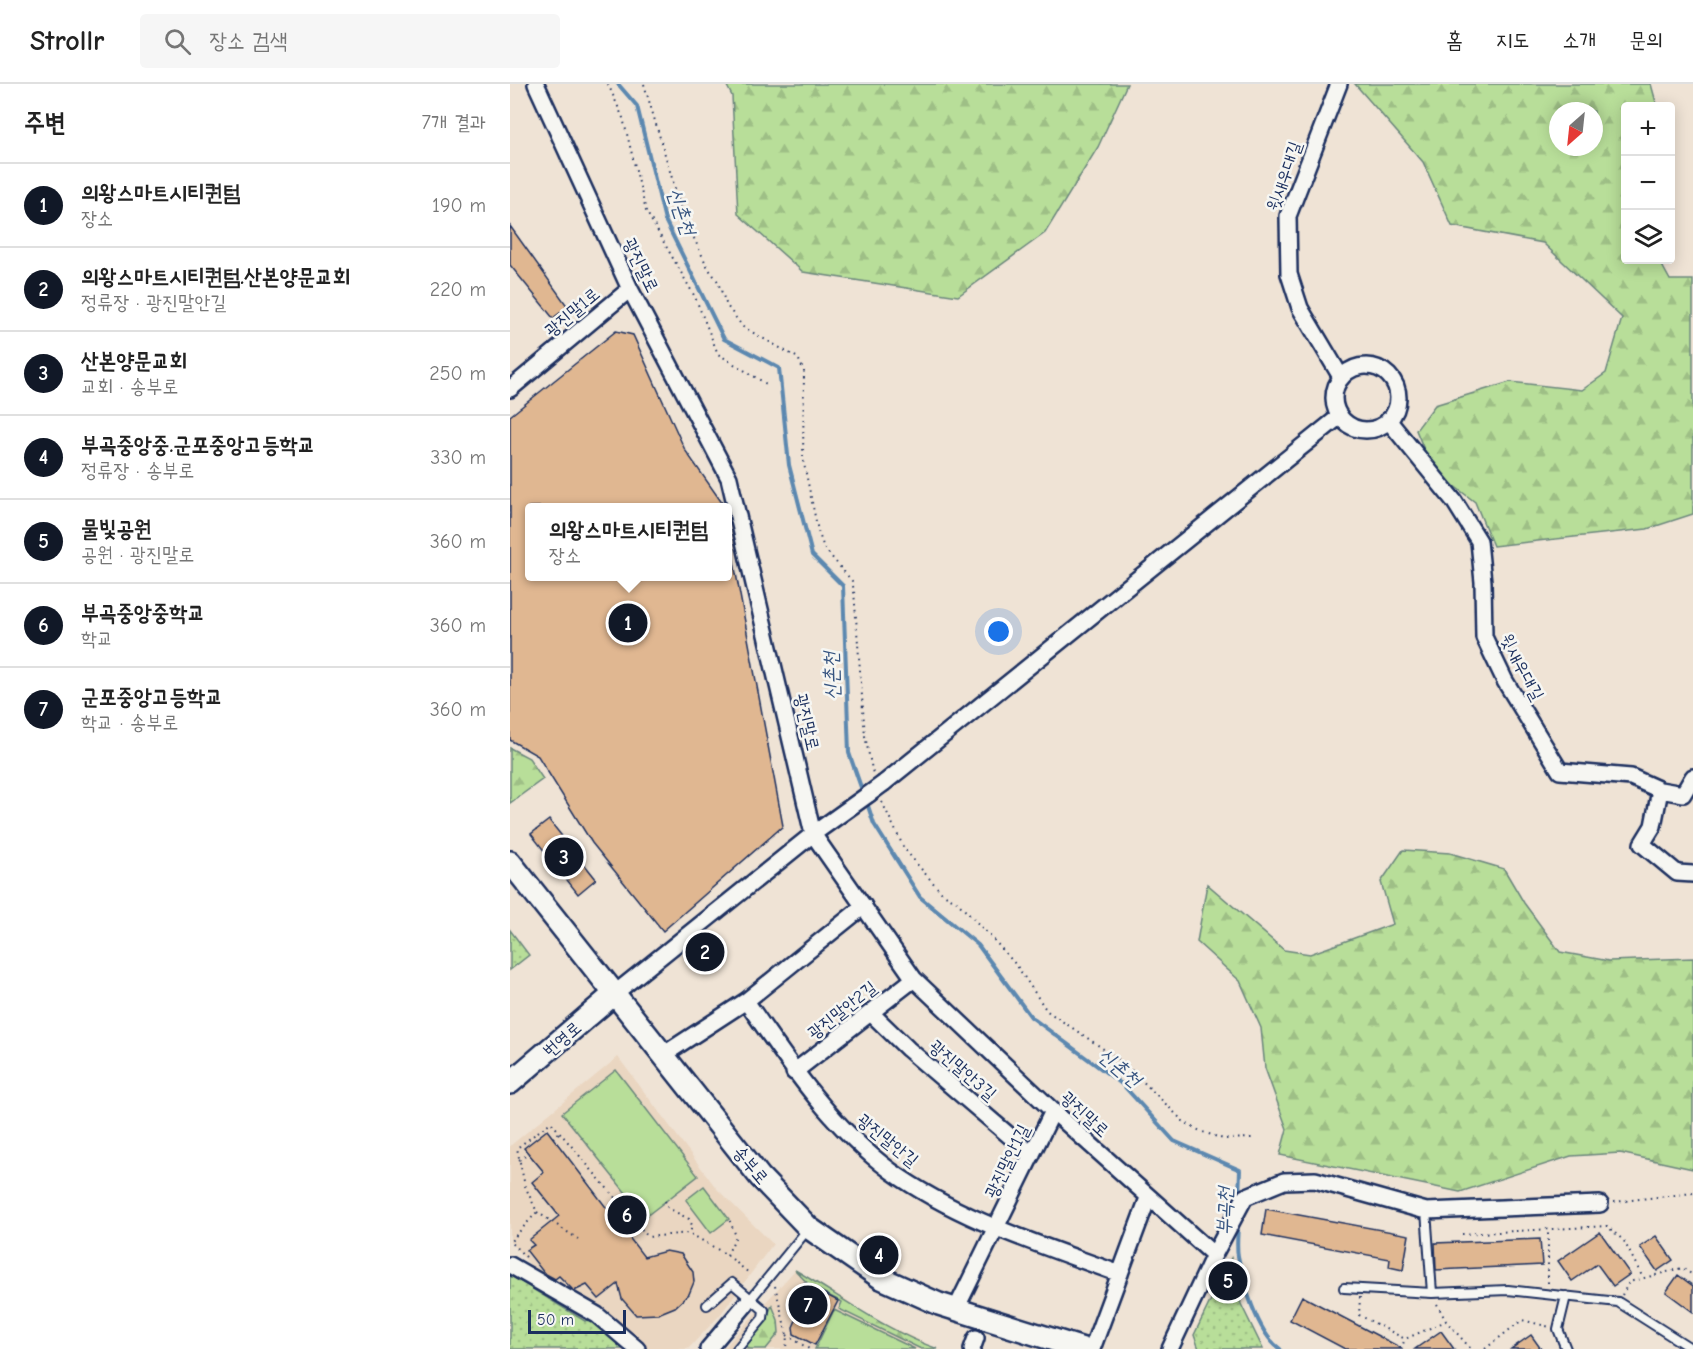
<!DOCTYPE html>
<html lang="ko">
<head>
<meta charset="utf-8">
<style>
  body { margin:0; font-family:"Comic Neue","Poor Story",sans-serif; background:#f6f6f6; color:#222 }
  .controls { position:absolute; right:18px; top:18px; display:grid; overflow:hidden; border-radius:6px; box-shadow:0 3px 15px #0003 }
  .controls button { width:54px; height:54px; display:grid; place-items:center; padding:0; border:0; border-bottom:2px solid #e0e0e0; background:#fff; color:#222; font:30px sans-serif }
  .compass { position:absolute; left:1039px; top:18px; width:54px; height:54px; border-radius:50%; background:#fff; box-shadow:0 3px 15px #0003; rotate:207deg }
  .scale { position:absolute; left:18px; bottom:15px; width:98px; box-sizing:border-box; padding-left:6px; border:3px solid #1b2f5e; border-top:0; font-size:16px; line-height:21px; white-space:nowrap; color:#1b2f5e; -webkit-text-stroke:4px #f6f6f2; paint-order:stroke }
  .you { position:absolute; left:489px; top:548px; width:21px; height:21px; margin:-15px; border:4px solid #fff; border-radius:50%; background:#1a73e8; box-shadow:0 0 0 9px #1a73e833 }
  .badge { display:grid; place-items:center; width:39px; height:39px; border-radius:50%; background:#111827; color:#fff; font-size:20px; font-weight:700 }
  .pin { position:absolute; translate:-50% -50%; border:3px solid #fff; box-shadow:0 2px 6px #0006 }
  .popup { position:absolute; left:15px; top:419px; width:207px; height:78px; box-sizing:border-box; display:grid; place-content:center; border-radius:6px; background:#fff; filter:drop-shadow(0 2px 4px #0005); font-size:20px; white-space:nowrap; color:#767676 }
  .popup b { font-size:22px; color:#222 }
  .popup::after { content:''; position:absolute; left:50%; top:100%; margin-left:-12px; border:12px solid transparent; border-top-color:#fff }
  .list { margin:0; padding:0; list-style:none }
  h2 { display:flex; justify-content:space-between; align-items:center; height:78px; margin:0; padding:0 24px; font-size:26px }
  h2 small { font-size:20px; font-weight:400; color:#767676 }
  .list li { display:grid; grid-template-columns:39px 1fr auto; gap:18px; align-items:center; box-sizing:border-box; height:84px; padding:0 24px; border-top:2px solid #e0e0e0 }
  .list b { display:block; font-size:22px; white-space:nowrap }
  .list p { margin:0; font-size:20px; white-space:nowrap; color:#767676 }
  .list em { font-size:20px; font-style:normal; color:#767676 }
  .icon { flex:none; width:33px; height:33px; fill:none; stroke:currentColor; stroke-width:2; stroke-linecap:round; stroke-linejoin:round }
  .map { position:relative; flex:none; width:1183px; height:1265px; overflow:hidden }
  header { display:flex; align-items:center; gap:36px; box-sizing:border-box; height:84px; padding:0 30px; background:#fff; border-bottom:2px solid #e0e0e0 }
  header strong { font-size:28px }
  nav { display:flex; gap:33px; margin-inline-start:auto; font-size:21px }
  .search { width:420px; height:54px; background:#f6f6f6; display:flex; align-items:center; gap:15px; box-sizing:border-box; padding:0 21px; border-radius:6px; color:#767676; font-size:22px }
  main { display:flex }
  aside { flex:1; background:#fff }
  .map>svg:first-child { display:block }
</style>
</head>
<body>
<header>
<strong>Strollr</strong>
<div class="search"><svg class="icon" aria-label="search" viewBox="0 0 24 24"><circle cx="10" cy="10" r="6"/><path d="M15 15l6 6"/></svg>장소 검색</div>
<nav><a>홈</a><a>지도</a><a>소개</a><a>문의</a></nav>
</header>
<main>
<aside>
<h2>주변<small>7개 결과</small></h2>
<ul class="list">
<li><span class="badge">1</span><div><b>의왕스마트시티퀀텀</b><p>장소</p></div><em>190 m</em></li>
<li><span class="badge">2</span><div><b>의왕스마트시티퀀텀.산본양문교회</b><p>정류장 · 광진말안길</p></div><em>220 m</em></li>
<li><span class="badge">3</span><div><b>산본양문교회</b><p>교회 · 송부로</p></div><em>250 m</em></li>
<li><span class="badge">4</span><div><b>부곡중앙중.군포중앙고등학교</b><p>정류장 · 송부로</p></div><em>330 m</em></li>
<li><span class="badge">5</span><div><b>물빛공원</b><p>공원 · 광진말로</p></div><em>360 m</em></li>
<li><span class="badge">6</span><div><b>부곡중앙중학교</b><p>학교</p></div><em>360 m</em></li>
<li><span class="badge">7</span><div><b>군포중앙고등학교</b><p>학교 · 송부로</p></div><em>360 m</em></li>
</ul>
</aside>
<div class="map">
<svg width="1183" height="1265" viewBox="0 0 1183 1265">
  <defs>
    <pattern id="forest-firs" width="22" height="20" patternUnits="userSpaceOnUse" patternTransform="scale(1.5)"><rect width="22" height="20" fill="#b8de99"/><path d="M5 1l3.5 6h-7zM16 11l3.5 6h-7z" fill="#9ebf86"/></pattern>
    <pattern id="park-dots" width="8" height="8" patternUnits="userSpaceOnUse" patternTransform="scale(1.5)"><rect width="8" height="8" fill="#b8de99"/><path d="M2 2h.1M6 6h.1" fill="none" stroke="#9ebf86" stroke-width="1.8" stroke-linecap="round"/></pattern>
  </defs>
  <rect width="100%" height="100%" fill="#efe3d5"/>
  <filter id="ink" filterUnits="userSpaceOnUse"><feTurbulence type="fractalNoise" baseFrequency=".0167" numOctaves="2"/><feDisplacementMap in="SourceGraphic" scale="12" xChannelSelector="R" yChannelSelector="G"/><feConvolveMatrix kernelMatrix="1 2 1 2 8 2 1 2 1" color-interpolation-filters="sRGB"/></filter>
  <g filter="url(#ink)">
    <path fill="#ead6c1" d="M108,973L207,1105L263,1160L210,1231L178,1265H132L28,1190L0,1158V1062Z
      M285,1186L335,1215L360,1233L428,1265H213Z"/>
    <path fill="#b8de99" stroke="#6a867c" stroke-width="1.5" d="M106,986L188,1092L135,1133L52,1029Z
      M194,1102L219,1135L201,1149L176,1116Z
      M324,1226L405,1265H305Z"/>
    <path fill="url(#forest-firs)" stroke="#6a867c" stroke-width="1.5" fill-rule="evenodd" d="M216,0H617L588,63L535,149L448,212L293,188L228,130L222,12Z
      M845,0H1141L1147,22H1116V176H1149L1160,196H1183V430L1137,445L983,462L965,418L922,385L906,346L925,321L1000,298L1072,306L1096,289L1112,234L1033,159L942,142L913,78ZM1048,27H1084V63H1048Z
      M0,664L19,674L33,695L0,719Z
      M893,766L940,769L994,785L1014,819L1050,868L1099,877L1183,874V1085L1110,1069L1061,1072L950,1108L770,1071L777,1045L755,984L751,944L730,897L687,858L697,800L774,866L800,870L883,840L871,798Z
      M285,1186C332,1213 376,1247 428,1265H411L329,1225L332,1218L300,1202Z
      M262,1221L268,1236L269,1249L256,1265H237V1259L256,1236Z"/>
    <path fill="url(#park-dots)" stroke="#6a867c" stroke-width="1.5" d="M0,846L19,871L0,886Z
      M721,1174L731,1220L753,1265H689L684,1251Z
      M0,1191L75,1237L80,1234L121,1265H0Z"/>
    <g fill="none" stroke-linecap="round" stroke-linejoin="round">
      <path stroke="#5c88b0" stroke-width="4" d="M108,0L127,22L155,136L214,255L269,284L279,381L302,471L333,502L339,669L353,709
        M356,716L364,740L410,813L468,861L521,933L613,1001L664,1057L730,1086L729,1113
        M728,1138C728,1149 726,1161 728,1172C733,1198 747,1249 770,1265"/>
    </g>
    <path fill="#e0b791" stroke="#1b2f5e" stroke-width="1.5" d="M0,142L58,223L43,234L0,181Z
      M106,247L123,251L175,366L215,423H19V492H217V468H222L273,742L153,847L82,759L28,672L0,656V332Z
      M39,736L86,795L68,810L21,750Z
      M37,1046L134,1173L156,1167L171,1170L183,1188L184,1198L179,1210L165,1223L148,1230L126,1231L112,1215L108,1200L89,1215L77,1201L64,1207L49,1192L45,1195L34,1189L16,1166L24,1161L19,1156L49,1132L22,1098L34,1088L14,1064Z
      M756,1125L899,1151L893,1186L879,1183L880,1175L752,1151Z
      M1090,1148L1120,1190L1103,1202L1087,1180L1062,1197L1048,1177Z
      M1146,1152L1163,1176L1147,1187L1130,1163Z
      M1030,1155L1032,1181L926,1186L925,1159Z
      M1168,1191L1183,1202V1228L1156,1208Z
      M294,1199L328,1217L305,1261L284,1250L283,1243L291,1225L285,1222Z
      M792,1212L893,1265H835L780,1236Z
      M931,1247L944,1265H905Z
      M1021,1251L1031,1265H1001Z"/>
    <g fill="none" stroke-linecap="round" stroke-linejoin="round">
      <defs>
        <path id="lane" d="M834,1204L922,1209L916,1127
          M922,1209L998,1206L1108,1218L1182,1265
          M239,1217L298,1145
          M197,1221L222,1199L254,1226L253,1234L227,1265
          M1056,1265L1048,1245L1056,1212"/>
        <path id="street" d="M26,0L120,205L219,394L303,750L404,895L543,1027L704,1171
          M829,0L778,132L779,190L790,224L831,293
          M824 314a32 32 0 1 1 64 0a32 32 0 1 1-64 0Z
          M0,305L120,205
          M878,336L944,417L969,457L973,498L974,553L995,597L1050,687L1121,693L1150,706L1173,710L1183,693
          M374,699L830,332
          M1150,706L1143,742L1132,760L1167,789L1183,790
          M104,910L303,750L359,710
          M236,917C278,978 320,1042 381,1087C449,1136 532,1161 610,1190
          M361,929L398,965L522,1071
          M153,971L236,917L354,822
          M284,988L404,895
          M0,1181L87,1231L127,1265
          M446,1225L543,1027
          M198,1265L236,1220
          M462,1265L466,1254
          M582,1265L638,1114
          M660,1265L704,1171L735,1113L774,1097L805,1096L916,1127L1090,1120"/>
        <path id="secondary" d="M0,778L250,1093L299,1144L371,1194L429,1220L573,1265
          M0,999L104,910"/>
      </defs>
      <use href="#lane" stroke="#1b2f5e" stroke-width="12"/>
      <use href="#street" stroke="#1b2f5e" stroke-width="20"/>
      <use href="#secondary" stroke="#1b2f5e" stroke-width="26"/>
      <path stroke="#1b2f5e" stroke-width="2" stroke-dasharray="1.5 4.5" stroke-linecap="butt" d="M98,0L113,34L136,127L185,213L208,270L258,301
        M134,0L173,131L198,184L207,196L217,222L233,243L288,274L294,287L293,375L308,447L314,464L342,497L344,507L355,652L363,690
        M372,718L394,764L406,779L432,809L447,818L482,854L507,882L537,927L613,978L674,1038L690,1047L713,1055L743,1054
        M43,1054L50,1048
        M9,1076L19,1070
        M155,1117L158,1124L179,1135L182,1141L180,1150
        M1104,1118L1183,1109
        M27,1128L68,1155
        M952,1150L1097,1142L1114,1157L1133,1194
        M118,1151L129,1142L138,1153L179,1149L217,1171L240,1190
        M217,1171L226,1152L219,1135
        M16,1173L0,1158L27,1128L15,1102L7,1064L41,1038L129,1142
        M1038,1199V1145
        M265,1202L277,1251L276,1265
        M1112,1211L1119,1198L1172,1184L1183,1191
        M850,1213L849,1231L895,1255L936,1237
        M927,1220L936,1237L961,1265
        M277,1251L299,1265
        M891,1265L895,1255
        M975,1265L1012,1236L1040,1243"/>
      <use href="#lane" stroke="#f6f6f2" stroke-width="8"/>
      <use href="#street" stroke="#f6f6f2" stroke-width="15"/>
      <use href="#secondary" stroke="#f6f6f2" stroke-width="21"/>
      <defs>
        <path id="street-bridge" d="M359,710L374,699"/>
      </defs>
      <use href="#street-bridge" stroke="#1b2f5e" stroke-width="20" stroke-linecap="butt"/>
      <use href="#street-bridge" stroke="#f6f6f2" stroke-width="15"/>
    </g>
  </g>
  <g text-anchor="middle" stroke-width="5" stroke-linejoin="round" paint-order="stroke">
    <g font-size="18" fill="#1b2f5e" stroke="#f6f6f2">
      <text transform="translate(774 92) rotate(-71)" y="6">윗새우대길</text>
      <text transform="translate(131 181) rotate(64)" y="6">광진말로</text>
      <text transform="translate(62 228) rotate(-40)" y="6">광진말1로</text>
      <text transform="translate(1012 583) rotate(62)" y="6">윗새우대길</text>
      <text transform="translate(297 638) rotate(77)" y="6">광진말로</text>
      <text transform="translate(332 926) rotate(-38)" y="6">광진말안2길</text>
      <text transform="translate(52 955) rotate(-41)" y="6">번영로</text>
      <text transform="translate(453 986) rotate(41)" y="6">광진말안3길</text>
      <text transform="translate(575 1030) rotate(43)" y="6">광진말로</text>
      <text transform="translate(378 1056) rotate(39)" y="6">광진말안길</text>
      <text transform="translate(497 1077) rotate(-64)" y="6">광진말안1길</text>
      <text transform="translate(241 1081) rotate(50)" y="6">송부로</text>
    </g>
    <g font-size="20" font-style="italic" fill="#365480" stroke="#f6f6f2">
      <text transform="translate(172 127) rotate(71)" y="7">신촌천</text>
      <text transform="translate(321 592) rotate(-92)" y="7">신촌천</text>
      <text transform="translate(610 983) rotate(40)" y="7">신촌천</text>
      <text transform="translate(714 1127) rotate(-88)" y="7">부곡천</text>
    </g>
  </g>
</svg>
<div class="controls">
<button>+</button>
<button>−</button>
<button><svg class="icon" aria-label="layers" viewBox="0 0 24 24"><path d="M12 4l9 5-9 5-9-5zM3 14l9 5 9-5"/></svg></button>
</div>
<svg class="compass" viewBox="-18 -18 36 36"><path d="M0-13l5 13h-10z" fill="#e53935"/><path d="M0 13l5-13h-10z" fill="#767676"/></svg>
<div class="scale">50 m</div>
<div class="you"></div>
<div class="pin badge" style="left:118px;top:539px">1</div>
<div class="popup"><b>의왕스마트시티퀀텀</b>장소</div>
<div class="pin badge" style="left:195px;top:868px">2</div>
<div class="pin badge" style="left:54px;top:773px">3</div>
<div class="pin badge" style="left:369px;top:1171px">4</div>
<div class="pin badge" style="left:718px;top:1197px">5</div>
<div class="pin badge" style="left:117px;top:1131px">6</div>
<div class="pin badge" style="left:298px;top:1221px">7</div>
</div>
</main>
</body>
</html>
